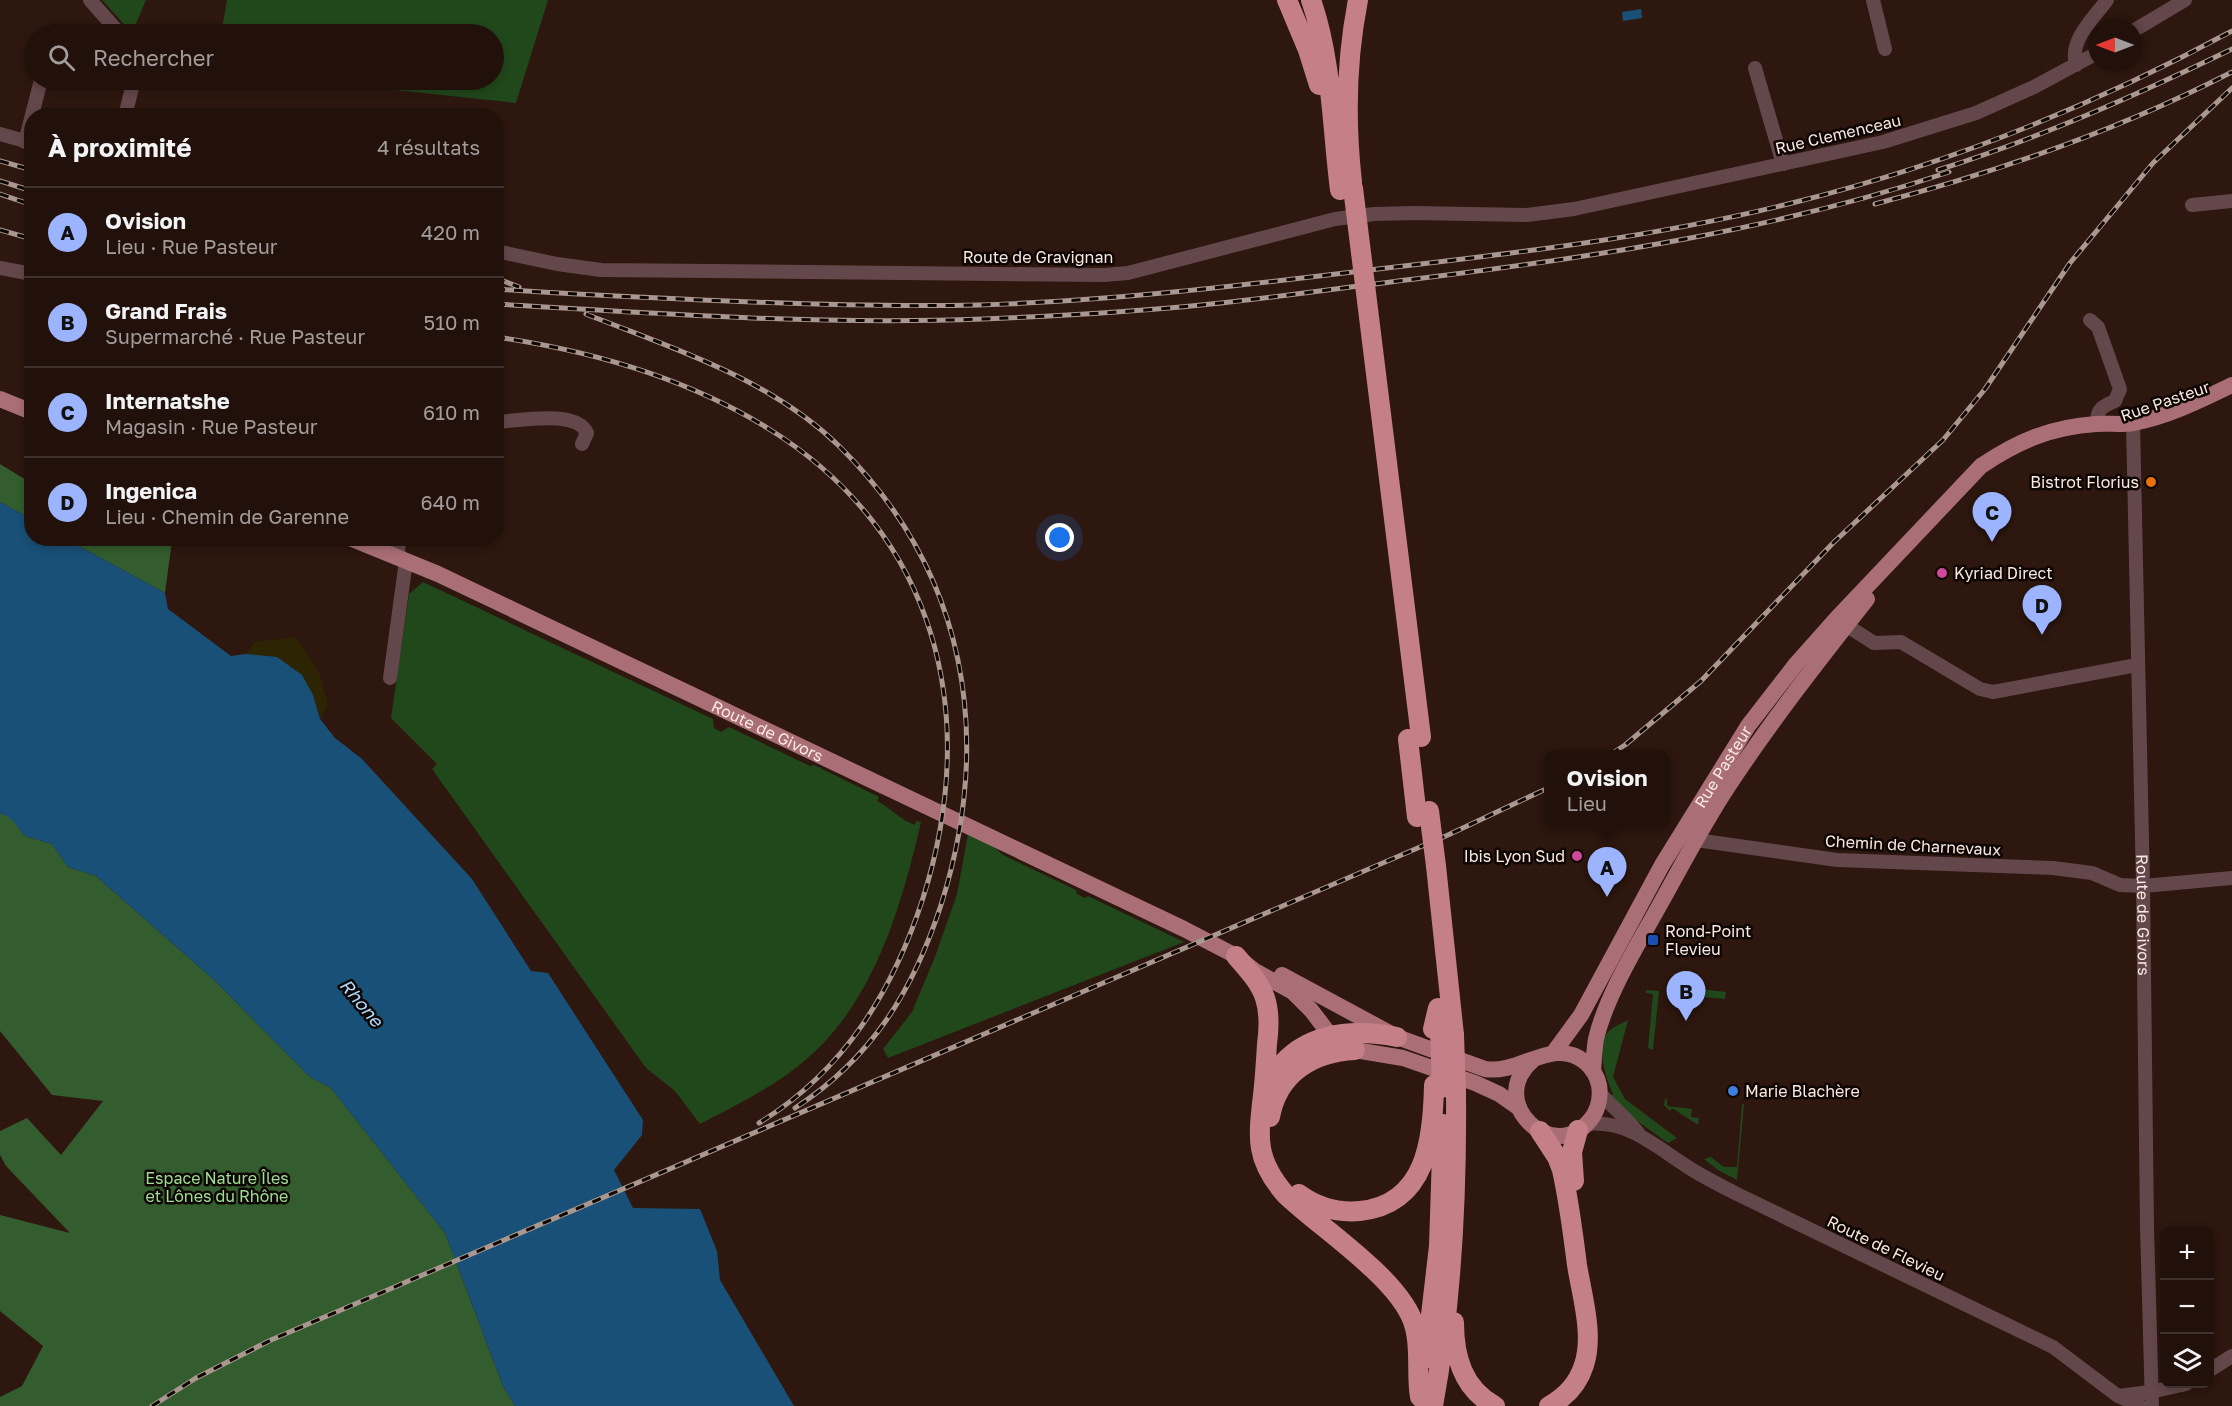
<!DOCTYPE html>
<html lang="fr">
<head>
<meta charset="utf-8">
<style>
  body { margin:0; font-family:"Golos Text",sans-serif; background:#2a1a13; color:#f1f3f6 }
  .controls { position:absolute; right:18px; bottom:18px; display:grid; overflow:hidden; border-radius:12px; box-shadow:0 3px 9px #0003 }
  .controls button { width:54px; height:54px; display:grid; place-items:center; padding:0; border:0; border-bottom:2px solid #3f312b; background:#22110a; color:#f1f3f6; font:30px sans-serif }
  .compass { position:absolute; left:2088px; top:18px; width:54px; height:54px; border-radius:50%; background:#22110a; box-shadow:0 3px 9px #0003; rotate:270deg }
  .you { position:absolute; left:1060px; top:538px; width:21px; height:21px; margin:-15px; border:4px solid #fff; border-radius:50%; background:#1a73e8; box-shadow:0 0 0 9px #1a73e833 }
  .badge { display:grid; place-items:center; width:39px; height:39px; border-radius:50%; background:#9cb4fd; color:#111; font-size:20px; font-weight:700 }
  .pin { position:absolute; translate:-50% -50px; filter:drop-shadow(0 2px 3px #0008) }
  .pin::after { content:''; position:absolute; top:32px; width:21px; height:18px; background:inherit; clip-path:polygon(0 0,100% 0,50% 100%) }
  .popup { position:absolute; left:1544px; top:750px; width:126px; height:78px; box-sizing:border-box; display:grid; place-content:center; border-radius:12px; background:#22110a; filter:drop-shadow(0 2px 4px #0005); font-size:20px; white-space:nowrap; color:#a29d9c }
  .popup b { font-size:22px; color:#f1f3f6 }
  .popup::after { content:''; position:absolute; left:50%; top:100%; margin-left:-12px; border:12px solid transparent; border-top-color:#22110a }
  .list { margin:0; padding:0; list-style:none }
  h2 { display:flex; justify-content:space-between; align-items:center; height:78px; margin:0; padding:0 24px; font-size:26px }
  h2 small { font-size:20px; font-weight:400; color:#a29d9c }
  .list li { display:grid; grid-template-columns:39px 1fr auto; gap:18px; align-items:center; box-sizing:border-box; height:90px; padding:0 24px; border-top:2px solid #3f312b }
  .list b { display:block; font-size:22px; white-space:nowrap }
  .list p { margin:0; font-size:20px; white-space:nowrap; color:#a29d9c }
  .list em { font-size:20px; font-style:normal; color:#a29d9c }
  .icon { flex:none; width:33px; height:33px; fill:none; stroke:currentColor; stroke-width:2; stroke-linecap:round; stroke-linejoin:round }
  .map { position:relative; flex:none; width:2232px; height:1406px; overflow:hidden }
  .search { position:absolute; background:#22110a; box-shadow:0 3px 9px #0003; left:24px; top:24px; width:480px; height:66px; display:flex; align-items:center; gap:15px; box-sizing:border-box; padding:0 21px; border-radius:33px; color:#a29d9c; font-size:22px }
  .panel { position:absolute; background:#22110a; box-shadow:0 3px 9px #0003; left:24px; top:108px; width:480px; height:438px; border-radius:24px }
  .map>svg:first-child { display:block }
</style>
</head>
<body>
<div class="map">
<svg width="2232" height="1406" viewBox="0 0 2232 1406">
  <rect width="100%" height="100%" fill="#2d170e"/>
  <path fill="#20481b" d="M102,0H146L132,33Z
    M227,0H548L516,103L301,80H494V34H221Z
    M423,582L713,719L714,728L721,732L729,727L810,766L814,765L879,797L877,801C891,808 900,820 915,825L916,821L921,822C901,909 872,1009 798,1066C768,1090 734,1106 700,1124L675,1091L646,1068L432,769L437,764L391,718L409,594Z
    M968,834L992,845L1003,855L1076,890L1077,894L1085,898L1088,896L1184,942L888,1058L883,1049L912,1012L935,957L957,894Z
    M1693,988L1726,992L1725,999L1692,996Z
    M1646,990L1659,991L1653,1050L1648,1048L1653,994L1646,993Z
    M1628,1020L1613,1077L1625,1099L1677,1138L1668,1143L1619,1108L1611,1097L1613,1094C1606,1078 1596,1050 1607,1033C1612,1027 1621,1024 1628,1020Z
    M1665,1099H1667V1106L1692,1109L1691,1117L1699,1118L1698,1125L1672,1108L1670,1111L1664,1105Z
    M1742,1104H1744L1737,1180L1718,1170L1704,1159L1711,1157L1724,1167H1737Z"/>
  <path fill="#335d2e" d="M0,464L31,483V519L0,502Z
    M160,538L172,541L165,593L66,539Z
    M0,813L10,817L25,836L52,844L68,867L96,876L214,980L310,1077L331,1088L445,1233L503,1386L515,1406H0V1397L22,1386L43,1346L0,1311V1215L70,1233L6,1166L0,1155V1131L27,1118L61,1155L103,1101L52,1095L0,1031Z"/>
  <path fill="#2d2403" d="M296,637L319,673L328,705L320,719L313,695L246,654L254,642Z"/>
  <path fill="#195078" d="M1641,9L1642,18L1623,21L1622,12Z
    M0,502L31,519L32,538L66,539L165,593L168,609L231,656L246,654L277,657L302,675L313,695L320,719L335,738L362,759L472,879L531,971L548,973L643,1120L642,1135L614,1170L633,1208L700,1209L717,1251L720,1280L794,1406H515L503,1386L445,1233L331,1088L310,1077L214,980L96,876L68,867L52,844L25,836L10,818L0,813Z"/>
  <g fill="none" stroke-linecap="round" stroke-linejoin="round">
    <g stroke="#64474a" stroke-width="14">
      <path d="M90,0L120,34"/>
      <path d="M1873,0L1885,49"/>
      <path d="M2133,31L2185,0"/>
      <path d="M2076,65C2069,40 2093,19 2107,0"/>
      <path d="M1755,68L1783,164"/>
      <path d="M125,116L134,80"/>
      <path d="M0,134L32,143"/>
      <path d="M25,142L41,80"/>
      <path d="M2192,205L2232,201"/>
      <path d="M496,251L557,264L601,270L1104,275L1128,273L1335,219L1374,214L1413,213L1527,215L1574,209L1883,142L1976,113L2034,87L2097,53"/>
      <path d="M0,268L32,274"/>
      <path d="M2090,320L2098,327L2120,389L2115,401C2103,406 2096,409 2097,424"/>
      <path d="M496,422C519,421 577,409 587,433L582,444"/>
      <path id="s1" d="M2133,423L2143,886L2147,1227L2152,1406"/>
      <path d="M398,558L399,538"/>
      <path d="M1838,620L1874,643L1901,642L1980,689L1993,692L2137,665"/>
      <path d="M390,678L406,561"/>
      <path d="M1687,835L1696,840L1837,860L2053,868L2092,873L2120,885L2143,886L2232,878"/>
      <path d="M1600,1093C1612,1107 1627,1118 1638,1133"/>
      <path d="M1587,1124C1628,1120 1655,1146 1688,1167C1703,1177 1720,1185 1737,1194L2053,1347L2118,1396L2140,1406"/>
      <path d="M2210,1370L2232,1356"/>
      <path d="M2118,1396L2150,1392L2186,1384"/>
    </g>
    <g stroke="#aa6f76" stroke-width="16">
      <path d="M0,399L32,412"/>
      <path id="s2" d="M350,538L438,574L1184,929L1236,956L1255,971L1293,992L1311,1010L1327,1031L1355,1050L1403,1058L1475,1083L1499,1094L1519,1108"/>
      <path d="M1282,975L1397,1037L1485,1069C1520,1075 1553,1036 1585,1062C1592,1068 1597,1076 1599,1085C1601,1097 1598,1110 1591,1119C1554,1167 1484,1102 1533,1060"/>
      <path id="s3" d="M1554,1052L1581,1015L1662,865L1748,726L1796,664L1836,619L1981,466C2018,441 2051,427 2096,424C2108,423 2121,425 2133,423C2167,417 2201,400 2232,385"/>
      <path d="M1593,1071C1594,1060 1594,1050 1596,1039C1606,996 1637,946 1658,908C1681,867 1703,824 1729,785C1772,720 1819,660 1867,599"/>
    </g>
    <path stroke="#c57f87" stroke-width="20" d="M1287,0L1308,50L1319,85
      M1311,0C1332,60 1332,127 1340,190
      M1352,182C1345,120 1346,61 1358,0
      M1408,739L1417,817
      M1436,866L1454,1035
      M1236,956C1247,969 1260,982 1265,998C1270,1013 1269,1029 1267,1044C1266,1061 1265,1078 1263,1095C1258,1138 1255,1159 1285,1194C1321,1229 1404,1281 1415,1328C1421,1351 1416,1374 1420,1397
      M1433,1029L1438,1008
      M1272,1078C1299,1032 1351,1028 1397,1037
      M1270,1117C1278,1073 1313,1052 1355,1050
      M1540,1131L1557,1157L1562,1170C1569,1201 1573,1233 1577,1265C1582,1296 1594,1335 1584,1365C1578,1384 1566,1397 1549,1406
      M1574,1181L1572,1152L1578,1130
      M1299,1194C1318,1208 1337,1213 1360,1211C1427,1204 1433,1138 1434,1085
      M1454,1322C1454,1357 1463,1389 1495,1406
      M1426,1358L1439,1246L1443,1124
      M1433,1406C1452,1303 1457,1198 1456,1093"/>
    <defs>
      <path id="rail" d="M0,161L32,170
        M1938,170C2040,138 2137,95 2232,49
        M0,181L32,191
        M0,194L32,205
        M1875,204C1998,172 2119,130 2232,72
        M0,230L32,239
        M496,278L519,287
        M496,289C565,294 633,297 702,300C794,304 886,307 978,305C1112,301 1245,285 1378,269C1517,253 1656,237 1792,203C1946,165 2093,106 2232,31
        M496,304C658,314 821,325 983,319C1058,316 1135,312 1211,304C1279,297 1347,287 1415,279C1596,257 1776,230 1949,172
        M586,314C674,349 769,378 839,446C967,572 994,737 941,905C913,991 872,1058 795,1108
        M496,337C592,351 687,378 769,429C938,534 981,716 923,898C893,991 844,1071 759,1123
        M1611,754L1625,745L1701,681L1833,543L1943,440L1985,389L2070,263L2119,204L2153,163L2232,88
        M152,1406L196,1378L271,1340L1448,835L1548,788"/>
    </defs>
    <use href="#rail" stroke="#aa978f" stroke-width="5"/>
    <use href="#rail" stroke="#0e0603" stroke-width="3" stroke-dasharray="9" stroke-linecap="butt"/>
    <path stroke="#c57f87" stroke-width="20" d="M1353,188L1421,737
      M1429,811L1436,866
      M1440,1030L1442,1088
      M1454,1035L1456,1093"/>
  </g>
  <circle fill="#e8710a" stroke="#0e0603" stroke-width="2" cx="2151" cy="482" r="6"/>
  <g fill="#d1479c" stroke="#0e0603" stroke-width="2">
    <circle cx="1942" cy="573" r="6"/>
    <circle cx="1577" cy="856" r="6"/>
  </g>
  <rect fill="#1a4fb4" stroke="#0e0603" stroke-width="2" x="1647" y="934" width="12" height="12" rx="3"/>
  <circle fill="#3f7fe0" stroke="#0e0603" stroke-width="2" cx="1733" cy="1091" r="6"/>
  <g text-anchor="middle" stroke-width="5" stroke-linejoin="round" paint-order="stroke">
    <g font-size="16" fill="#f9e9e2" stroke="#0e0603">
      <text transform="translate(1838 134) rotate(-13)" y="6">Rue Clemenceau</text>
      <text x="1038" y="263">Route de Gravignan</text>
      <text transform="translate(2165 401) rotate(-19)" y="6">Rue Pasteur</text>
      <text dy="6" stroke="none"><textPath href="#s2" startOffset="460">Route de Givors</textPath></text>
      <text dy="6" stroke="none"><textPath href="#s3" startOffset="332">Rue Pasteur</textPath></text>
      <text transform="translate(1913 845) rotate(3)" y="6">Chemin de Charnevaux</text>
      <text dy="6" stroke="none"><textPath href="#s1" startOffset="492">Route de Givors</textPath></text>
      <text transform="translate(1886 1248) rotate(26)" y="6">Route de Flevieu</text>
    </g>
    <g font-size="16" fill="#f9e9e2" stroke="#0e0603" text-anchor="start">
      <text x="2139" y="488" text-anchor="end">Bistrot Florius</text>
      <text x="1954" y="579">Kyriad Direct</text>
      <text x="1565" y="862" text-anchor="end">Ibis Lyon Sud</text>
      <text x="1665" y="937">Rond-Point<tspan x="1665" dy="18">Flevieu</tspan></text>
      <text x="1745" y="1097">Marie Blachère</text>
    </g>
    <g font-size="16" fill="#9edd95" stroke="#0e0603">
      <text x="217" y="1184">Espace Nature Îles<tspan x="217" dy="18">et Lônes du Rhône</tspan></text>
    </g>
    <g font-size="18" font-style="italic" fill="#acd8fe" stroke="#0e0603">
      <text transform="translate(361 1003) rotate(50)" y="6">Rhone</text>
    </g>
  </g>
</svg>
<div class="controls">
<button>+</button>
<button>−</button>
<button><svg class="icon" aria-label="layers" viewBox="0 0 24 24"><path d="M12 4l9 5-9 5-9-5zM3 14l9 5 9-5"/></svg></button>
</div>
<svg class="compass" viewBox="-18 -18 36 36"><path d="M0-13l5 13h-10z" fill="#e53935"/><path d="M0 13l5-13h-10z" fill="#a29d9c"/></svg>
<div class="you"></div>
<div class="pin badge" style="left:1607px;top:897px">A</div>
<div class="popup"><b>Ovision</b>Lieu</div>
<div class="pin badge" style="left:1686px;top:1021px">B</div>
<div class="pin badge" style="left:1992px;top:542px">C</div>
<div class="pin badge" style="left:2042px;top:635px">D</div>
<div class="search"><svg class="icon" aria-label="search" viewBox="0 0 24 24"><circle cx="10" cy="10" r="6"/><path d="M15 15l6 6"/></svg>Rechercher</div>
<section class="panel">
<h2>À proximité<small>4 résultats</small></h2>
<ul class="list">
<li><span class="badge">A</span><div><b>Ovision</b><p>Lieu · Rue Pasteur</p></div><em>420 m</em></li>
<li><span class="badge">B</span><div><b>Grand Frais</b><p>Supermarché · Rue Pasteur</p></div><em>510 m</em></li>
<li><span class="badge">C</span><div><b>Internatshe</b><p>Magasin · Rue Pasteur</p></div><em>610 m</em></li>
<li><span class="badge">D</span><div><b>Ingenica</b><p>Lieu · Chemin de Garenne</p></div><em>640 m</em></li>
</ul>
</section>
</div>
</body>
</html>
